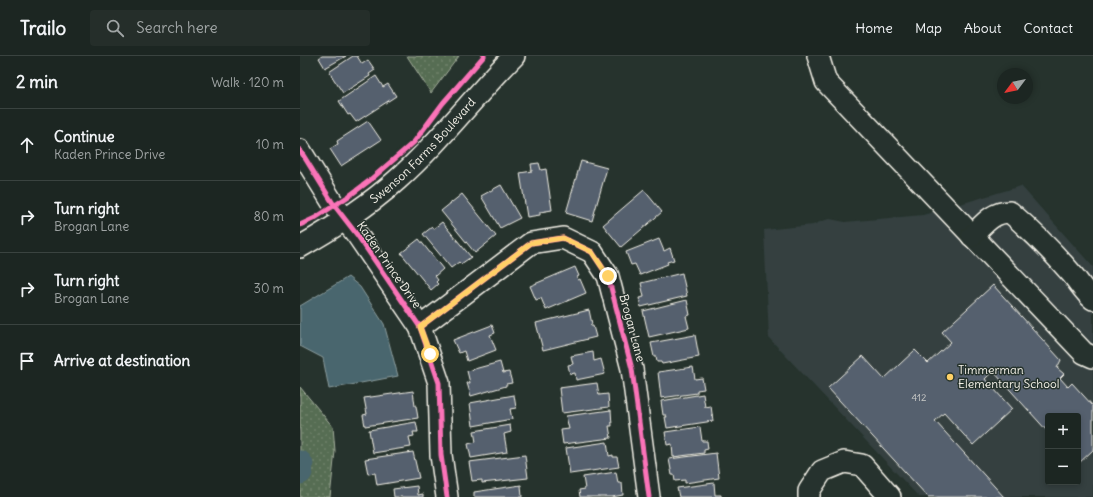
<!DOCTYPE html>
<html lang="en">
<head>
<meta charset="utf-8">
<style>
  body { margin:0; font-family:Delius,sans-serif; background:#252e2a; color:#f1f3f6 }
  .controls { position:absolute; right:12px; bottom:12px; display:grid; overflow:hidden; border-radius:4px; box-shadow:0 2px 6px #0003 }
  .controls button { width:36px; height:36px; display:grid; place-items:center; padding:0; border:0; border-bottom:1px solid #3a4340; background:#1c2622; color:#f1f3f6; font:20px sans-serif }
  .compass { position:absolute; left:697px; top:12px; width:36px; height:36px; border-radius:50%; background:#1c2622; box-shadow:0 2px 6px #0003; rotate:238deg }
  .stop { position:absolute; width:12px; height:12px; margin:-9px; border:3px solid #ffd166; border-radius:50%; background:#fff }
  .stop.end { background:#ffd166; border-color:#fff; box-shadow:0 1px 4px #0008 }
  .list { margin:0; padding:0; list-style:none }
  h2 { display:flex; justify-content:space-between; align-items:center; height:52px; margin:0; padding:0 16px; font-size:17px }
  h2 small { font-size:13px; font-weight:400; color:#a0a5a5 }
  .list li { display:grid; grid-template-columns:26px 1fr auto; gap:12px; align-items:center; box-sizing:border-box; height:72px; padding:0 16px; border-top:1px solid #3a4340 }
  .list b { display:block; font-size:15px; white-space:nowrap }
  .list p { margin:0; font-size:13px; white-space:nowrap; color:#a0a5a5 }
  .list em { font-size:13px; font-style:normal; color:#a0a5a5 }
  .icon { flex:none; width:22px; height:22px; fill:none; stroke:currentColor; stroke-width:2; stroke-linecap:round; stroke-linejoin:round }
  .map { position:relative; flex:none; width:793px; height:441px; overflow:hidden }
  header { display:flex; align-items:center; gap:24px; box-sizing:border-box; height:56px; padding:0 20px; background:#1c2622; border-bottom:1px solid #3a4340 }
  header strong { font-size:19px }
  nav { display:flex; gap:22px; margin-inline-start:auto; font-size:14px }
  .search { width:280px; height:36px; background:#252e2a; display:flex; align-items:center; gap:10px; box-sizing:border-box; padding:0 14px; border-radius:4px; color:#a0a5a5; font-size:15px }
  main { display:flex }
  aside { flex:1; background:#1c2622 }
  .map>svg:first-child { display:block }
</style>
</head>
<body>
<header>
<strong>Trailo</strong>
<div class="search"><svg class="icon" aria-label="search" viewBox="0 0 24 24"><circle cx="10" cy="10" r="6"/><path d="M15 15l6 6"/></svg>Search here</div>
<nav><a>Home</a><a>Map</a><a>About</a><a>Contact</a></nav>
</header>
<main>
<aside>
<h2>2 min<small>Walk · 120 m</small></h2>
<ul class="list">
<li><svg class="icon" aria-label="ahead" viewBox="0 0 24 24"><path d="M12 20V5M6 11l6-6 6 6"/></svg><div><b>Continue</b><p>Kaden Prince Drive</p></div><em>10 m</em></li>
<li><svg class="icon" aria-label="right" viewBox="0 0 24 24"><path d="M7 20v-9h11M14 6l5 5-5 5"/></svg><div><b>Turn right</b><p>Brogan Lane</p></div><em>80 m</em></li>
<li><svg class="icon" aria-label="right" viewBox="0 0 24 24"><path d="M7 20v-9h11M14 6l5 5-5 5"/></svg><div><b>Turn right</b><p>Brogan Lane</p></div><em>30 m</em></li>
<li><svg class="icon" aria-label="arrive" viewBox="0 0 24 24"><path d="M6 21V4h12l-3 4 3 4H6"/></svg><div><b>Arrive at destination</b></div></li>
</ul>
</aside>
<div class="map">
<svg width="793" height="441" viewBox="0 0 793 441">
  <defs>
    <pattern id="park-dots" width="8" height="8" patternUnits="userSpaceOnUse"><rect width="8" height="8" fill="#566d52"/><path d="M2 2h.1M6 6h.1" fill="none" stroke="#6f826b" stroke-width="1.8" stroke-linecap="round"/></pattern>
  </defs>
  <rect width="100%" height="100%" fill="#26332d"/>
  <filter id="ink" filterUnits="userSpaceOnUse"><feTurbulence type="fractalNoise" baseFrequency=".025" numOctaves="2"/><feDisplacementMap in="SourceGraphic" scale="8" xChannelSelector="R" yChannelSelector="G"/><feConvolveMatrix kernelMatrix="1 2 1 2 8 2 1 2 1" color-interpolation-filters="sRGB"/></filter>
  <g filter="url(#ink)">
    <path fill="#344140" fill-rule="evenodd" d="M721,130L793,211V441H619L469,282L464,174L513,169L522,165L530,163L545,166L623,159ZM748,360H778V426H748Z"/>
    <path fill="url(#park-dots)" stroke="#a5af9d" d="M107,0H159L131,37Z
      M0,331L33,371L35,395L30,441H0Z"/>
    <path fill="#48666e" stroke="#8d9e9f" d="M48,221L60,231L84,268L98,320L29,333L23,302L0,290V250Z"/>
    <g fill="none" stroke-linecap="round" stroke-linejoin="round">
      <path stroke="#48666e" stroke-width="25" d="M0,407L1,409L0,416"/>
    </g>
    <path fill="#55616e" stroke="#f4f1e8" d="M22,0H46L25,12L19,2Z
      M53,0H57L62,8L68,4L75,14L69,18L70,20L43,37L29,16Z
      M76,20L83,31L88,28L96,40L56,66L50,58L48,59L39,45Z
      M68,65L81,84L41,110L30,93L38,88L37,85Z
      M281,105L307,112L292,165L266,157Z
      M239,107L241,114L246,113L252,154L240,156V159L227,161L220,117L232,115L231,108Z
      M201,129L220,162L200,172L181,140Z
      M344,134L362,156L321,191L303,169Z
      M162,138L196,180L175,197L141,155Z
      M142,166L171,201L161,208L159,206L151,212L123,178L132,171L133,173Z
      M119,183L143,213L135,220L138,224L136,226L138,228L131,234L101,197Z
      M359,183L364,195L370,192L374,204L367,206L368,208L340,219L335,208L331,209L326,196Z
      M275,211L279,220L277,221L278,224L280,223L286,237L246,254L241,242L236,244L230,230Z
      M382,217L387,240L341,251L339,242L344,241L341,227Z
      M693,229L761,304L757,312L764,318L760,322L768,331L772,327L793,350V394L778,408V360H748V376L693,315L685,323L712,353L673,389L644,357L635,365L704,441H628L528,332L563,300L584,323L615,294L628,307L651,286L642,276Z
      M387,244L390,259L386,260L389,272L349,281L343,255Z
      M289,254L292,268L290,269L291,270H293L296,281L243,294L236,267Z
      M192,269L195,277L190,279L196,294L167,305L164,295L159,297L153,284Z
      M395,279L399,301L362,308L361,306H357L356,301H354L351,287Z
      M293,296L294,305L301,303L305,318L276,324L275,317L270,318L268,309L273,308L271,300Z
      M200,306L203,317L209,316L212,327L206,328V330L171,340L167,327H170L167,315Z
      M393,311L395,323L402,322L404,333L397,334V337L361,342L358,316Z
      M297,327L299,339L308,338L309,351L262,357L259,332Z
      M113,335L115,350H116L118,362L65,370L63,359L67,358L64,342Z
      M403,338L405,351L411,350L413,365L367,372L365,361H367L366,359H363L361,345Z
      M214,339L216,352L210,353L212,363L173,370L170,347Z
      M311,354L312,370H309L311,382L263,388L261,374L269,373L266,360Z
      M116,366L118,376H113L114,380L109,381L111,391L73,397L69,374Z
      M210,369L211,376L204,378L207,396L171,402L168,388L176,386L174,375Z
      M400,371L402,385H407L408,393L404,394V397L373,401L372,388L367,389L365,376Z
      M307,386L309,400L313,399V401H317L319,411L270,418L266,392Z
      M113,396L119,422L77,429L75,417L68,418L65,403Z
      M416,397L419,422L385,427V424L375,425L374,419H372L369,403Z
      M225,399L228,422L182,427V424L172,425L169,406Z
      M316,416L318,427H322L323,439L312,441H280L279,434L285,433L283,421Z
      M414,427L415,439H421V441H379L377,432Z
      M221,429L222,441H174V436Z
      M117,430L118,439L123,438V441H94L93,433Z"/>
    <g fill="none" stroke-linecap="round" stroke-linejoin="round">
      <defs>
        <g id="minor">
          <path d="M518,0L526,26L784,297L793,301"/>
          <path d="M0,94L34,149L58,180L120,271L139,327L141,399L147,441"/>
          <path d="M672,180C684,168 692,156 710,156C732,175 752,195 771,217C779,226 784,236 793,243"/>
          <path id="s1" d="M0,191C35,171 67,151 97,124C140,86 174,40 214,0"/>
          <path d="M120,271L231,187L263,182L292,196L308,220L332,313L349,441"/>
          <path d="M509,441V435L522,415L544,406L562,409L590,441"/>
        </g>
      </defs>
      <use href="#minor" stroke="#f4f1e8" stroke-width="24"/>
      <use href="#minor" stroke="#26332d" stroke-width="21"/>
      <defs>
        <path id="cycleway" d="M0,94L34,149L58,180L120,271L139,327L141,399L147,441
          M0,169L15,162L49,140L69,125L114,86L143,47L184,0
          M120,271L231,187L263,182L292,196L308,220L332,313L349,441"/>
      </defs>
      <use href="#cycleway" stroke="#26332d" stroke-width="8"/>
      <use href="#cycleway" stroke="#fb73b8" stroke-width="5"/>
    </g>
  </g>
  <g fill="none" stroke-linecap="round" stroke-linejoin="round" filter="url(#ink)">
    <path stroke="#ffd166" stroke-width="5" d="M130,298L120,271L231,187L263,182L292,196L308,220"/>
  </g>
  <circle fill="#ffd166" stroke="#26332d" stroke-width="1.5" cx="650" cy="321" r="4"/>
  <g text-anchor="middle" stroke-width="3" stroke-linejoin="round" paint-order="stroke">
    <g font-size="10" fill="#cccdca">
      <text x="619" y="345">412</text>
    </g>
    <g font-size="12" fill="#f4f1e8" stroke="#26332d">
      <text dy="4" stroke="none"><textPath href="#s1" startOffset="157">Swenson Farms Boulevard</textPath></text>
      <text transform="translate(89 209) rotate(55)" y="4">Kaden Prince Drive</text>
      <text transform="translate(332 272) rotate(75)" y="4">Brogan Lane</text>
    </g>
    <g font-size="12" fill="#f4f1e8" stroke="#26332d" text-anchor="start">
      <text x="658" y="318">Timmerman<tspan x="658" dy="14">Elementary School</tspan></text>
    </g>
  </g>
</svg>
<div class="controls">
<button>+</button>
<button>−</button>
</div>
<svg class="compass" viewBox="-18 -18 36 36"><path d="M0-13l5 13h-10z" fill="#e53935"/><path d="M0 13l5-13h-10z" fill="#a0a5a5"/></svg>
<div class="stop" style="left:130px;top:298px"></div>
<div class="stop end" style="left:308px;top:220px"></div>
</div>
</main>
</body>
</html>
